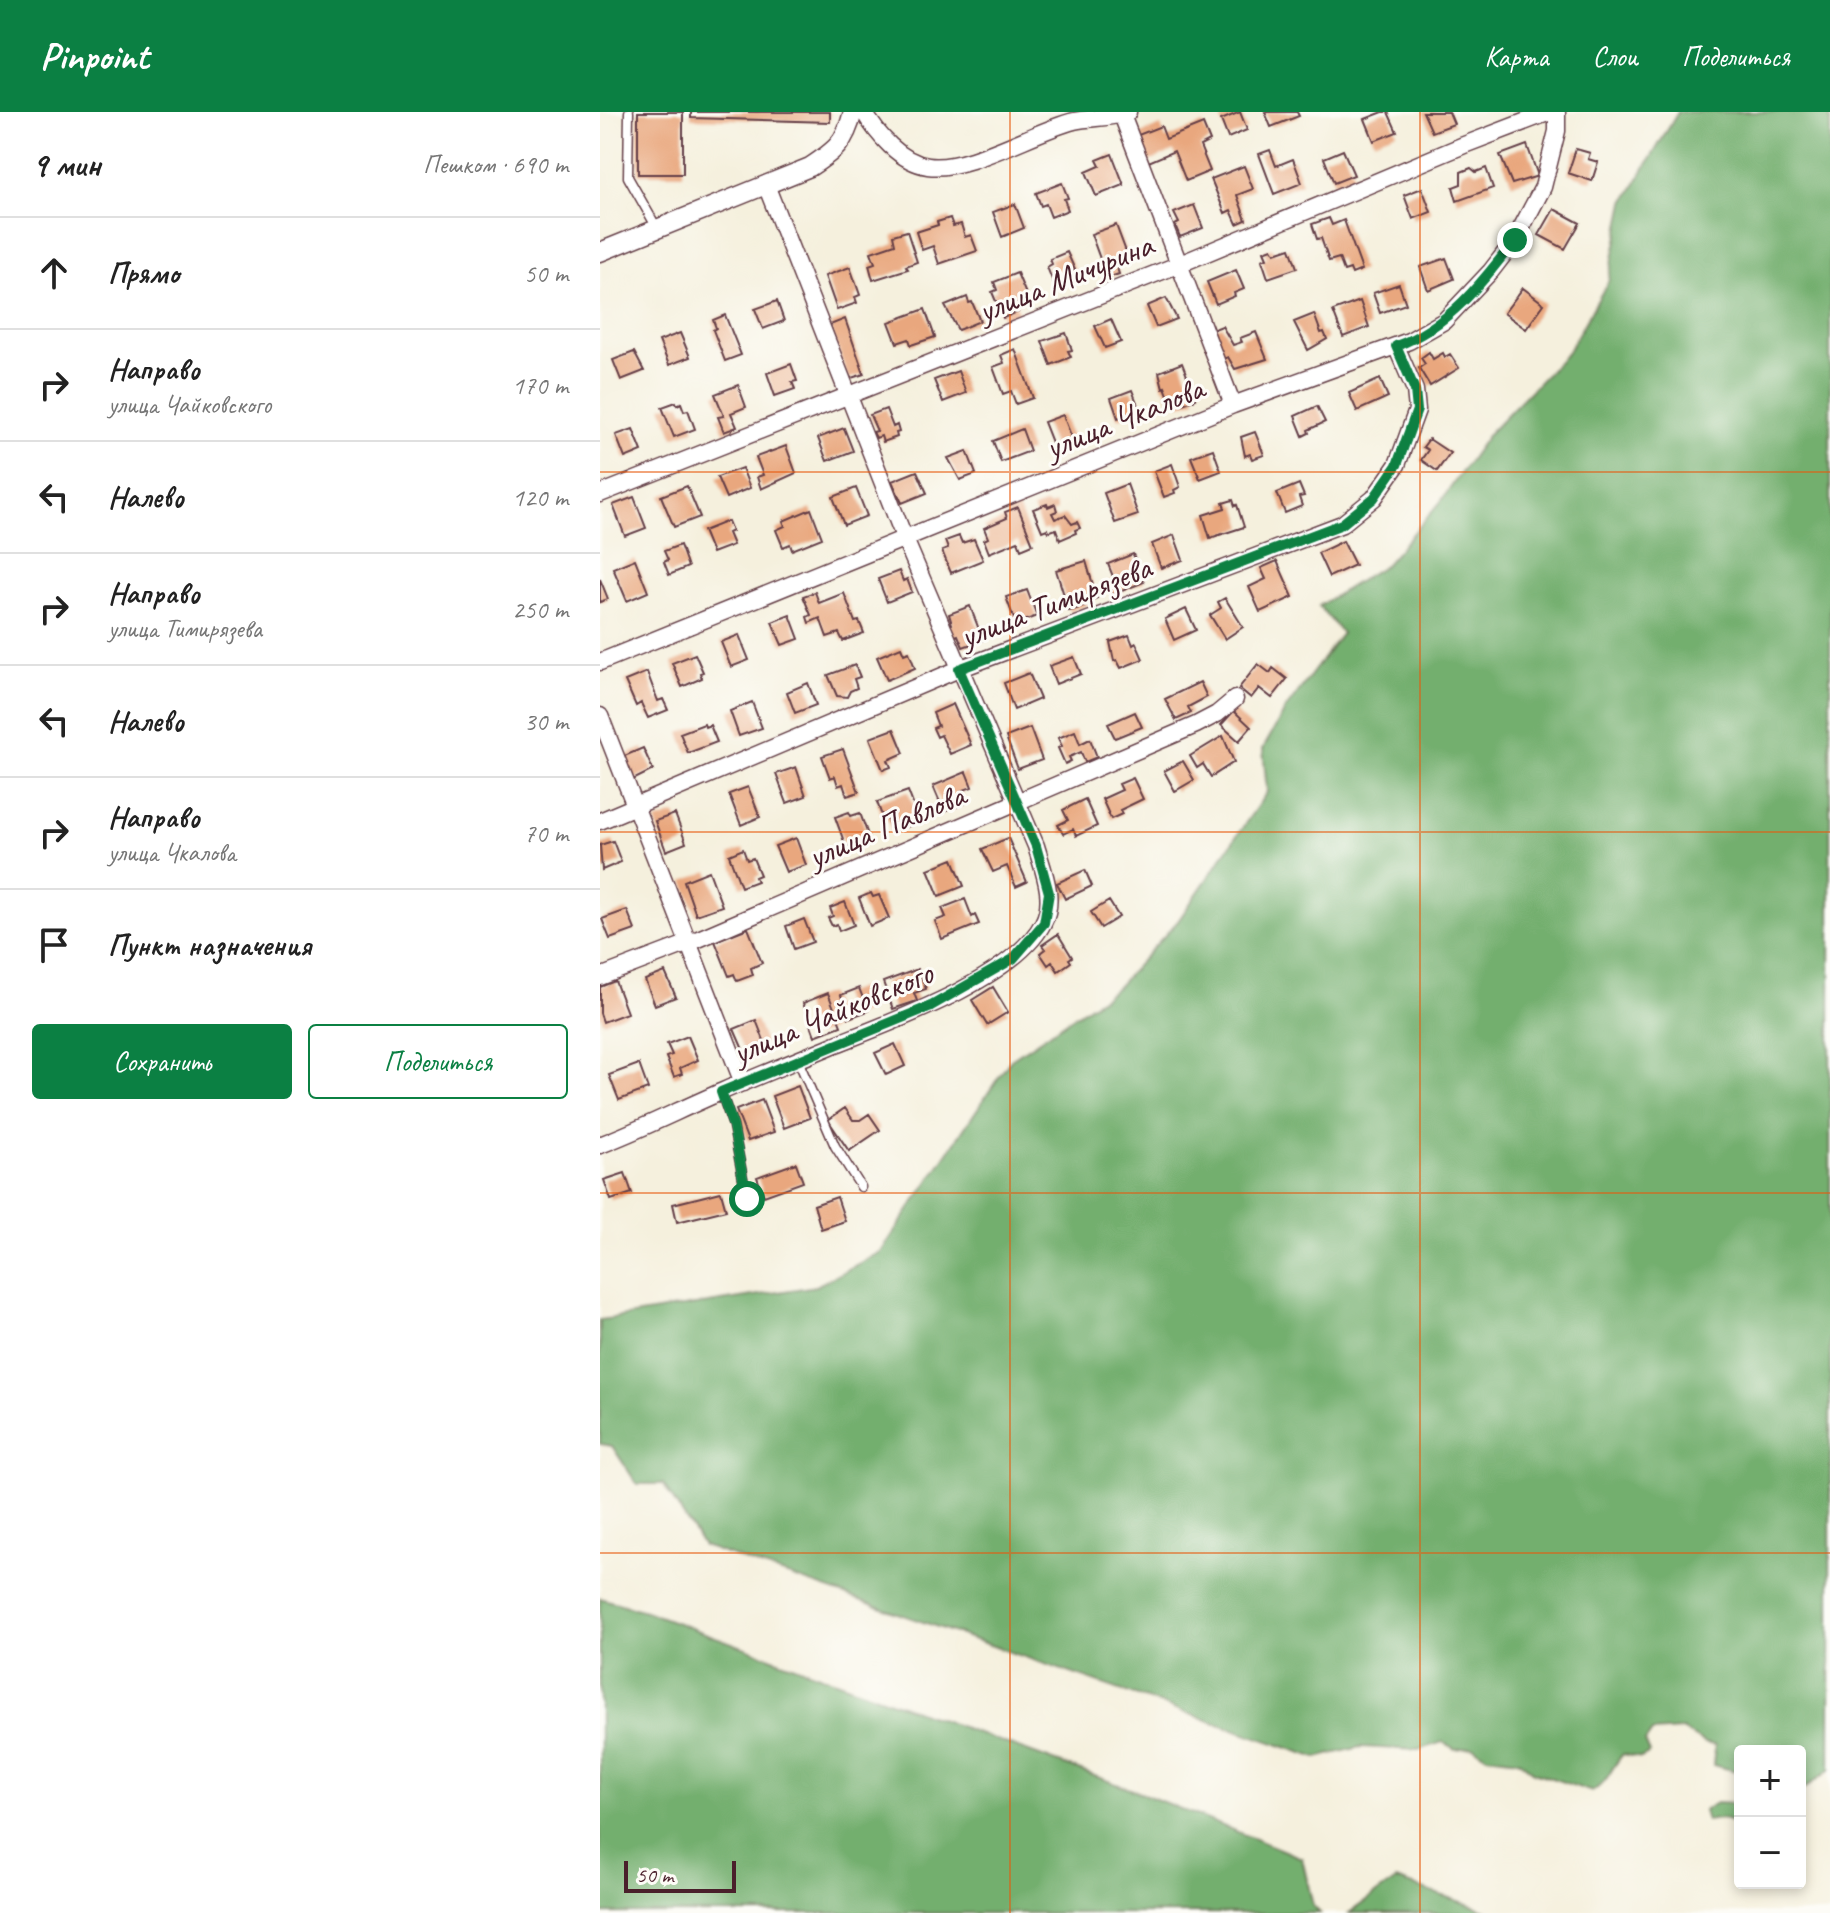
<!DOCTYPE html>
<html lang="ru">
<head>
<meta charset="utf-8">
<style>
  body { margin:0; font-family:Caveat,sans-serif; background:#f2f2f2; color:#222 }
  .controls { position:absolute; right:24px; bottom:24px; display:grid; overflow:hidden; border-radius:8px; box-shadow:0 4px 12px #0003 }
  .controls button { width:72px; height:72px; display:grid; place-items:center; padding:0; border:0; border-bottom:2px solid #e0e0e0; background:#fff; color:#222; font:40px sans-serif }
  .scale { position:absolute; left:24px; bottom:20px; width:112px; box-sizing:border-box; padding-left:8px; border:4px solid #4a1f2b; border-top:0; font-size:22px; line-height:28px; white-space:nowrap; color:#4a1f2b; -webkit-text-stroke:6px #fdfcf7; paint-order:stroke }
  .stop { position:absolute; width:24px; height:24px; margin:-18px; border:6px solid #0b8043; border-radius:50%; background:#fff }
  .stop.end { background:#0b8043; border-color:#fff; box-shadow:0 2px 8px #0008 }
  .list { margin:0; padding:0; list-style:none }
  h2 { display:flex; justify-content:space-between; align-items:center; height:104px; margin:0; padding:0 32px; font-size:34px }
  h2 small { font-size:26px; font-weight:400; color:#767676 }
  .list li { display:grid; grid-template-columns:52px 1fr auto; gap:24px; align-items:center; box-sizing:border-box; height:112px; padding:0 32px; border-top:2px solid #e0e0e0 }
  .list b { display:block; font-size:30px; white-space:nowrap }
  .list p { margin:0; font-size:26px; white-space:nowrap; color:#767676 }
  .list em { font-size:26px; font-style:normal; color:#767676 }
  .actions { display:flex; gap:16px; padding:24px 32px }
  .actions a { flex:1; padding:18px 0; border:2px solid #0b8043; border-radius:8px; text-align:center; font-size:28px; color:#0b8043 }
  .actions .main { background:#0b8043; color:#fff }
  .icon { flex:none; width:44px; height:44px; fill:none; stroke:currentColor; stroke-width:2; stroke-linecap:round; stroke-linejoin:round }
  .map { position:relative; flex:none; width:1230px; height:1801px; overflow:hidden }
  header { display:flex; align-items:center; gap:48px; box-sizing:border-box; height:112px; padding:0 40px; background:#0b8043; color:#fff }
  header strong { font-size:38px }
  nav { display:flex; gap:44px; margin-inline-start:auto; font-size:28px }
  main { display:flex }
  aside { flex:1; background:#fff }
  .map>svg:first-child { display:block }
</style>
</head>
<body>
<header>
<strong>Pinpoint</strong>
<nav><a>Карта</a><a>Слои</a><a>Поделиться</a></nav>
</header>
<main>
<aside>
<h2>9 мин<small>Пешком · 690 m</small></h2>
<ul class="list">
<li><svg class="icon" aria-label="ahead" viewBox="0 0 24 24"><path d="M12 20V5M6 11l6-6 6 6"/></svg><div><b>Прямо</b></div><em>50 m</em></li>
<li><svg class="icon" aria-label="right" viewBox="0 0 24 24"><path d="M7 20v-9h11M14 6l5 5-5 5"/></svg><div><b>Направо</b><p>улица Чайковского</p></div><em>170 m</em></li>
<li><svg class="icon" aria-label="left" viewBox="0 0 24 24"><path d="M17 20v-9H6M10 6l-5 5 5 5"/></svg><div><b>Налево</b></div><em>120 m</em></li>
<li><svg class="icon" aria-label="right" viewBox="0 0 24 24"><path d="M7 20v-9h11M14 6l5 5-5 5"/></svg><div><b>Направо</b><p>улица Тимирязева</p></div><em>250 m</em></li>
<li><svg class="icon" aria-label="left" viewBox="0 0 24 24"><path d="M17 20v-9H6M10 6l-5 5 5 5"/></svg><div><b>Налево</b></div><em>30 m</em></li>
<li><svg class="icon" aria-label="right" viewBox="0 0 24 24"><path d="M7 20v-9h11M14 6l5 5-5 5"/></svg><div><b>Направо</b><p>улица Чкалова</p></div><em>70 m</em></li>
<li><svg class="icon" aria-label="arrive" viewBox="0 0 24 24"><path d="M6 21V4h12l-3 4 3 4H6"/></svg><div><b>Пункт назначения</b></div></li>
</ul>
<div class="actions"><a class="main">Сохранить</a><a>Поделиться</a></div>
</aside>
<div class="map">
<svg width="1230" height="1801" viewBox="0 0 1230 1801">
  <rect width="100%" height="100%" fill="#fdfcf7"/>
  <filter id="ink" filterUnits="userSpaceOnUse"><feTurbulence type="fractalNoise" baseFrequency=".0125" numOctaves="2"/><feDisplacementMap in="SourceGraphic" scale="16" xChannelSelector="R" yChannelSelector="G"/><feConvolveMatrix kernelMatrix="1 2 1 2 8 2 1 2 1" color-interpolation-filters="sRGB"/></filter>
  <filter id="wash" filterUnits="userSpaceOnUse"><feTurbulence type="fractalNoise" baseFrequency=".006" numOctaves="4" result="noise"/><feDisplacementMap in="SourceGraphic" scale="32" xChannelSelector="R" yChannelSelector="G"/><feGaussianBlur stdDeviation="1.8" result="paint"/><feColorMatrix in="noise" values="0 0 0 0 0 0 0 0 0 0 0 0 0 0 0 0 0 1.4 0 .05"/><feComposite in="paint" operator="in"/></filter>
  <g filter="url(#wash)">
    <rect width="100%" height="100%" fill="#f5f0dd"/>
    <path fill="#73af6e" stroke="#5e674c" stroke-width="2" d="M1078,0H1230V1658L1200,1680V1639H1140V1660L1113,1653L1115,1633L1104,1631L1082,1618L1052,1620L1045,1630L1050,1641L1041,1646L1023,1642C1010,1657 1010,1668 992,1680L934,1660L919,1648L887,1644L873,1635L855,1637L843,1630L819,1638L760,1635L717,1646L103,1434L63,1372H37L12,1334L0,1332V1208L216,1174L281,1140L411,947L516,876L578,809L667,680L663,637L685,598L742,521L719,494L786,452L839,392L889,321L967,241L1008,170L1025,90Z
      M0,1486L45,1499L541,1681L702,1746L713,1794L720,1801H0Z
      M1116,1691L1140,1692V1715C1129,1706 1119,1706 1106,1709L1103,1699Z
      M796,1768L894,1801H749Z"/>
    <g id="blocks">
      <path fill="#e9a77e" d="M38,0H83V62H38Z
        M91,0H230V10L91,6Z
        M640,0L647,18L628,26L621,8Z
        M665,0H697L699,4L671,15Z
        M783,0H788L797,20L774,29L765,7Z
        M823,0H849L854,12L832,20Z
        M603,12L610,29L600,34L610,59L586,69L574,39L544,52L533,25L561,14L566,27Z
        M927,33L938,64L912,72L900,43Z
        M976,37L990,41L988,47L998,50L992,69L968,61Z
        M670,38L676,54L693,47L702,71L674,82L659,42Z
        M743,38L754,63L734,71L724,46Z
        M512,42L524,73L496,84L486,60L500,54L497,48Z
        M644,54L653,77L637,83L646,108L637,112L631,98L625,101L611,67Z
        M871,56L876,60L886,56L893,76L857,89L853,75L861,72V60Z
        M462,71L468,86L464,87L468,98L451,105L446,92L441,94L436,81Z
        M822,76L831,100L813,107L804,83Z
        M415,92L424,116L402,125L393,100Z
        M594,93L603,116L580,125L575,113L579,111L574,101Z
        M954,97L980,111L965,137L939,123Z
        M350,106L353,114L361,112L365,125L371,123L377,139L339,152L333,134L322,138L316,120L338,113L337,110Z
        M729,106L732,113L744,108L762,158L752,162L750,157L744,159L739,146L729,149L721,126L717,127L712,112Z
        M516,113L528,145L515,150L519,162L507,166L491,122Z
        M307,119L317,150L306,154L308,157L273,168L269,153L275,151L271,140L295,132L293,123Z
        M672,136L675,141L690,136L697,156L668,166L662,148L667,146L664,139Z
        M467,140L475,158L471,160L474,168L455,175L447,155L452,152L450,147Z
        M846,146L854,167L828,178L820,155Z
        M250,155L260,183L255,185L257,191L237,198L225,164Z
        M636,158L644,177L634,181L635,184L616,192L607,170Z
        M417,161L428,187L415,192L418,200L403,206L392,180L397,178L394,170Z
        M799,172L806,192L780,201L773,181Z
        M923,176L944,192L926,217L904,201Z
        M367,185L369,191L372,190L380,209L358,218L345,194Z
        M566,186L577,207L556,215L547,194Z
        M177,189L184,209L163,217L155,197Z
        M760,189L769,215L743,225L733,199Z
        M325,197L335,225L311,233L309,227L297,231L289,210Z
        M714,202L721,221L724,220L727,227L708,238L694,210Z
        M125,203L141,243L125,249L113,218L116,216L113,208Z
        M245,207L264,262L248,267L230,213Z
        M511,207L521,230L505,236L495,214Z
        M622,214L633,233L642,230L640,226L656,220L667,247L635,257L628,245L621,248L609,219Z
        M80,221L90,245L69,253L59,229Z
        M466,221L472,238L468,239L471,245L451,253L442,229Z
        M415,237L433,286L416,292L411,279L403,282L393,255L404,251L401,243Z
        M34,240L44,259L21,268L13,248Z
        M829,240L833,247L843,241L845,245L850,242L859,256L830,274L819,256L825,252L821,246Z
        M582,251L596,287L580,293L577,286L570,288L565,275L563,276L559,260Z
        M191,252L197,269L192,270L195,277L175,284L167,261Z
        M358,259L366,281L343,290L334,268Z
        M780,267L788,285L757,299L749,281Z
        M138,273L146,295L131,301L137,315L124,320L118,305L124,304L115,282Z
        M532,278L540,298L518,306L511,286Z
        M76,290L77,293L81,291L84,299L88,298L95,317L74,325L62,295Z
        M717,294L725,310L708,318L709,321L703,324L695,304Z
        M286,297L293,315L297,313L299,320L296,321L297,325L283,330L281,324L276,326L273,320L277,319L270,303Z
        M463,303L472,326L453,333L444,310Z
        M244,316L253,339L227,349L218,326Z
        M33,317L42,339L25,346L16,323Z
        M422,317L430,339L401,350L393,329Z
        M655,320L664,343L652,347L650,342L645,344L641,325Z
        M829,327L850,341L837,359L821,348L828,338L823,335Z
        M186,334L196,361L161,377L157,365L163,363L156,345Z
        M613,337L621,359L600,367L591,345Z
        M367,339L376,362L360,368L348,346Z
        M572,352L580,375L574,378L575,381L564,385L554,359Z
        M142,356L150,376L126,386L117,365Z
        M317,359L327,381L302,391L292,369Z
        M527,372L538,403L515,411L504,381Z
        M699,372L704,384L699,385L702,394L685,401L677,381Z
        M87,374L100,405L74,415L61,384Z
        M256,376L267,404L244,413L233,385Z
        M34,385L46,416L25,424L13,393Z
        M633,388L635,394L637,393L644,415L610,426L603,403L625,396L623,391Z
        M447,392L448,395L455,392L457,399L452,401L455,407L465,403L472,412L477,410L480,416L475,418L476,421L460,428L456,417L448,420L447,417L442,419L433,397Z
        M418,395L433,432L421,437L418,429L389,441L384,428L388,426L384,416L407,406L405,400Z
        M211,397L222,426L192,438L190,432L183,435L176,418L185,414L183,409Z
        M128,409L132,419L128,421L133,433L112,441L103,419Z
        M574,423L583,448L561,456L552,432Z
        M359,424L362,431L374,427L383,448L351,461L342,439L348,437L345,429Z
        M743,429L755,453L729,465L718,441Z
        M80,433L88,455L69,463L64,450L68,448L64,439Z
        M533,442L544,470L512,483L507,470L514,467L508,452Z
        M35,447L48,480L27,489L13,456Z
        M486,449L497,486L485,490L486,494L469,499L456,458Z
        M677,449L693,485L660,500L649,475L666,467L661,456Z
        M299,459L303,469L307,467L312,480L287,490L278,467Z
        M0,467L8,487L0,490Z
        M427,478L437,504L416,512L406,485Z
        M215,480L219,491L244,481L255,510L259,509L264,521L243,529L239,521L227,525L220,506L209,511L207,505L211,503L203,484Z
        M625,486L643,515L625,527L610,503L621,496L618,490Z
        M370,494L383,528L363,535L358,523L352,525L348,514L352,512L349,502Z
        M586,497L596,518L574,528L565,507Z
        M190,503L199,527L182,533L172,510Z
        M139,523L149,548L131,555L121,530Z
        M529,523L533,533L536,531L543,547L521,556L517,548L514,549L510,530Z
        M301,535L304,542L309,540L315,556L287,568L277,545Z
        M95,542L103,560L100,561L102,566L82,575L72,551Z
        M474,545L481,562L456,572L449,554Z
        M658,552L670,561L673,556L687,567L672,586L659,576L651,586L639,576Z
        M255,553L260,565L254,567L257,576L250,579L247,585L237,584L228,563Z
        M47,560L58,589L63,587L68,598L48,606L41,591L36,594L25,569Z
        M429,561L440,587L414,598L404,571Z
        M600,570L607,585L588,595L591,601L576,608L565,587Z
        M208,571L216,593L195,601L187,580Z
        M152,590L162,616L139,624L130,599Z
        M353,592L371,633L350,642L341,623L337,625L333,616L338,614L333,601Z
        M634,599L651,615L639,629L621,613Z
        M535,600L542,615L515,626L508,612Z
        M104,612L105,615L110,613L117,630L88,641L80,621Z
        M430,616L442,648L418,657L406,625Z
        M294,617L304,641L288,648L291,655L283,658L270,626Z
        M475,619L480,632L490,627L497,645L485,650L481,640L469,645L471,649L465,652L458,636L462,634L458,626Z
        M623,624L634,650L611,665L603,652L597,656L590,644Z
        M43,636L53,658L33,668L22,645Z
        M243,637L259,680L247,684L243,672L238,674L235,664L230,666L222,644Z
        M583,649L594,668L575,679L564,659Z
        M196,655L206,684L187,691L176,662Z
        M366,660L372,675L361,679L366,691L344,700L333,674Z
        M533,666L543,687L520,698L522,702L511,707L502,687L522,678L519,672Z
        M148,675L160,705L141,713L129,682Z
        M308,679L320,710L292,720L285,702L282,704L277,690Z
        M485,687L497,714L476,724L473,717L463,722L458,713L468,708L463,698Z
        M249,700L251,704L260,701L269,726L246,735L235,705Z
        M75,702L86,731L66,739L55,709Z
        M196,726L206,753L186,760L175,734Z
        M408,726L427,770L416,775L407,754L393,760L382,737Z
        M13,729L21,750L2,758L0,733Z
        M143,737L147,748L153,746L160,763L155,765L157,769L141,775L129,743Z
        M353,747L364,774L339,784L328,757Z
        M485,758L492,774L465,787L457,771Z
        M109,759L122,794L96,803L84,769Z
        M271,781L273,785L279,783L289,806L270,814L259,786Z
        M365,787L372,805L375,803L379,812L342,827L335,809L346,805L342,796Z
        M509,789L519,805L501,816L491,800Z
        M245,790L254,813L239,819L237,812L232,814L228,806L233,804L230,796Z
        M27,798L35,818L10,827L2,807Z
        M204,807L213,830L194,837L186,814Z
        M148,816L162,851L151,856L153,863L137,869L134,862L129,864L115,829Z
        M458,822L472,845L469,847L471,850L458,859L452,850L448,853L440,841L445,837L442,833Z
        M318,857L326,877L314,881L317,889L293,897L283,870Z
        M65,860L76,885L55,893L45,868Z
        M15,869L27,901L3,910L0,901V875Z
        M393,875L408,900L387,913L372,888Z
        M259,876L268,899L249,906L241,883Z
        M228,881L241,914L215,924L203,891Z
        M156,908L165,931L144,940L134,917Z
        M88,924L98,948L80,956L82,962L74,965L66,945L72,943L67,932Z
        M295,932L305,954L286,963L275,941Z
        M39,952L48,977L19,988L9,963Z
        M198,974L210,1006L184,1016L172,984Z
        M162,988L174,1020L148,1029L136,998Z
        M245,996L253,1008H260L269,1002L280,1018L249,1039L228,1008Z
        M196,1051L203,1070L164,1084L157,1065Z
        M25,1061L32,1081L11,1088L4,1068Z
        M121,1080L126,1098L77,1110L73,1092Z
        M237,1085L245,1109L221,1117L214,1093Z"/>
    </g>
  </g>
  <g filter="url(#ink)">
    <use href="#blocks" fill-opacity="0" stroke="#643e46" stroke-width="2"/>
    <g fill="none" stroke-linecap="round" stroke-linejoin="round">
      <defs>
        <path id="service" d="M29,0L28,65L57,116
          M198,948L235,1034L261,1075
          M121,980L133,1014L147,1087"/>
        <path id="minor" d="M264,0C277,22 300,50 328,54C367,60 434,19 474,9C492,5 511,7 528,0
          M522,3L633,293
          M0,382L580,152L864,33L950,0
          M0,550L633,293L809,229L844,209L891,159L915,128L943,75L957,19V0
          M0,604L143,971
          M0,709L359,557L742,412L774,386L797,353L817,298L815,278L796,234
          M0,865L89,831L596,613L617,602L635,587
          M0,1033C42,1017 81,997 123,979C160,963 198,948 236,932C292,910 415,866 443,811C456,787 443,758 436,734L304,425L166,73"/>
        <path id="tertiary" d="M0,140L210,55C236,38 245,31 253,0"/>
      </defs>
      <use href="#service" stroke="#643e46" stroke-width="11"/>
      <use href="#minor" stroke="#643e46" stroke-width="19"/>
      <use href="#tertiary" stroke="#643e46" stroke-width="21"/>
      <use href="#service" stroke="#fff" stroke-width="8"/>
      <use href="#minor" stroke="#fff" stroke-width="16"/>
      <use href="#tertiary" stroke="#fff" stroke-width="18"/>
    </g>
  </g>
  <g fill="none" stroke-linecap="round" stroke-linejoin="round" filter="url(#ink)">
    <path stroke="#0b8043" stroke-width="10" d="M147,1087L133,1014L121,980L331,894L413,847L444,811L449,781L436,734L359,557L742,412L774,386L797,353L817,298L815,278L796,234C848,215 882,171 915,128"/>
  </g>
  <path fill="none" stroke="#e8590c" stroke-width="2" stroke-opacity="0.55" d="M410,0V1801M820,0V1801M0,360H1230M0,720H1230M0,1081H1230M0,1441H1230"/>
  <g text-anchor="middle" stroke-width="6" stroke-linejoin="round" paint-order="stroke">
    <g font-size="34" fill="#4a1f2b" stroke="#fdfcf7">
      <text transform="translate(465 165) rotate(-22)" y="12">улица Мичурина</text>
      <text transform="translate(524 305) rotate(-22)" y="12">улица Чкалова</text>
      <text transform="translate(455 489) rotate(-21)" y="12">улица Тимирязева</text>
      <text transform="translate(286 713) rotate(-23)" y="12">улица Павлова</text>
      <text transform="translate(232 900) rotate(-23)" y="12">улица Чайковского</text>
    </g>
  </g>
</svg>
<div class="controls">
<button>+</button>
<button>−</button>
</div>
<div class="scale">50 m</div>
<div class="stop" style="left:147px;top:1087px"></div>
<div class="stop end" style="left:915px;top:128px"></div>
</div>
</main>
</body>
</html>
